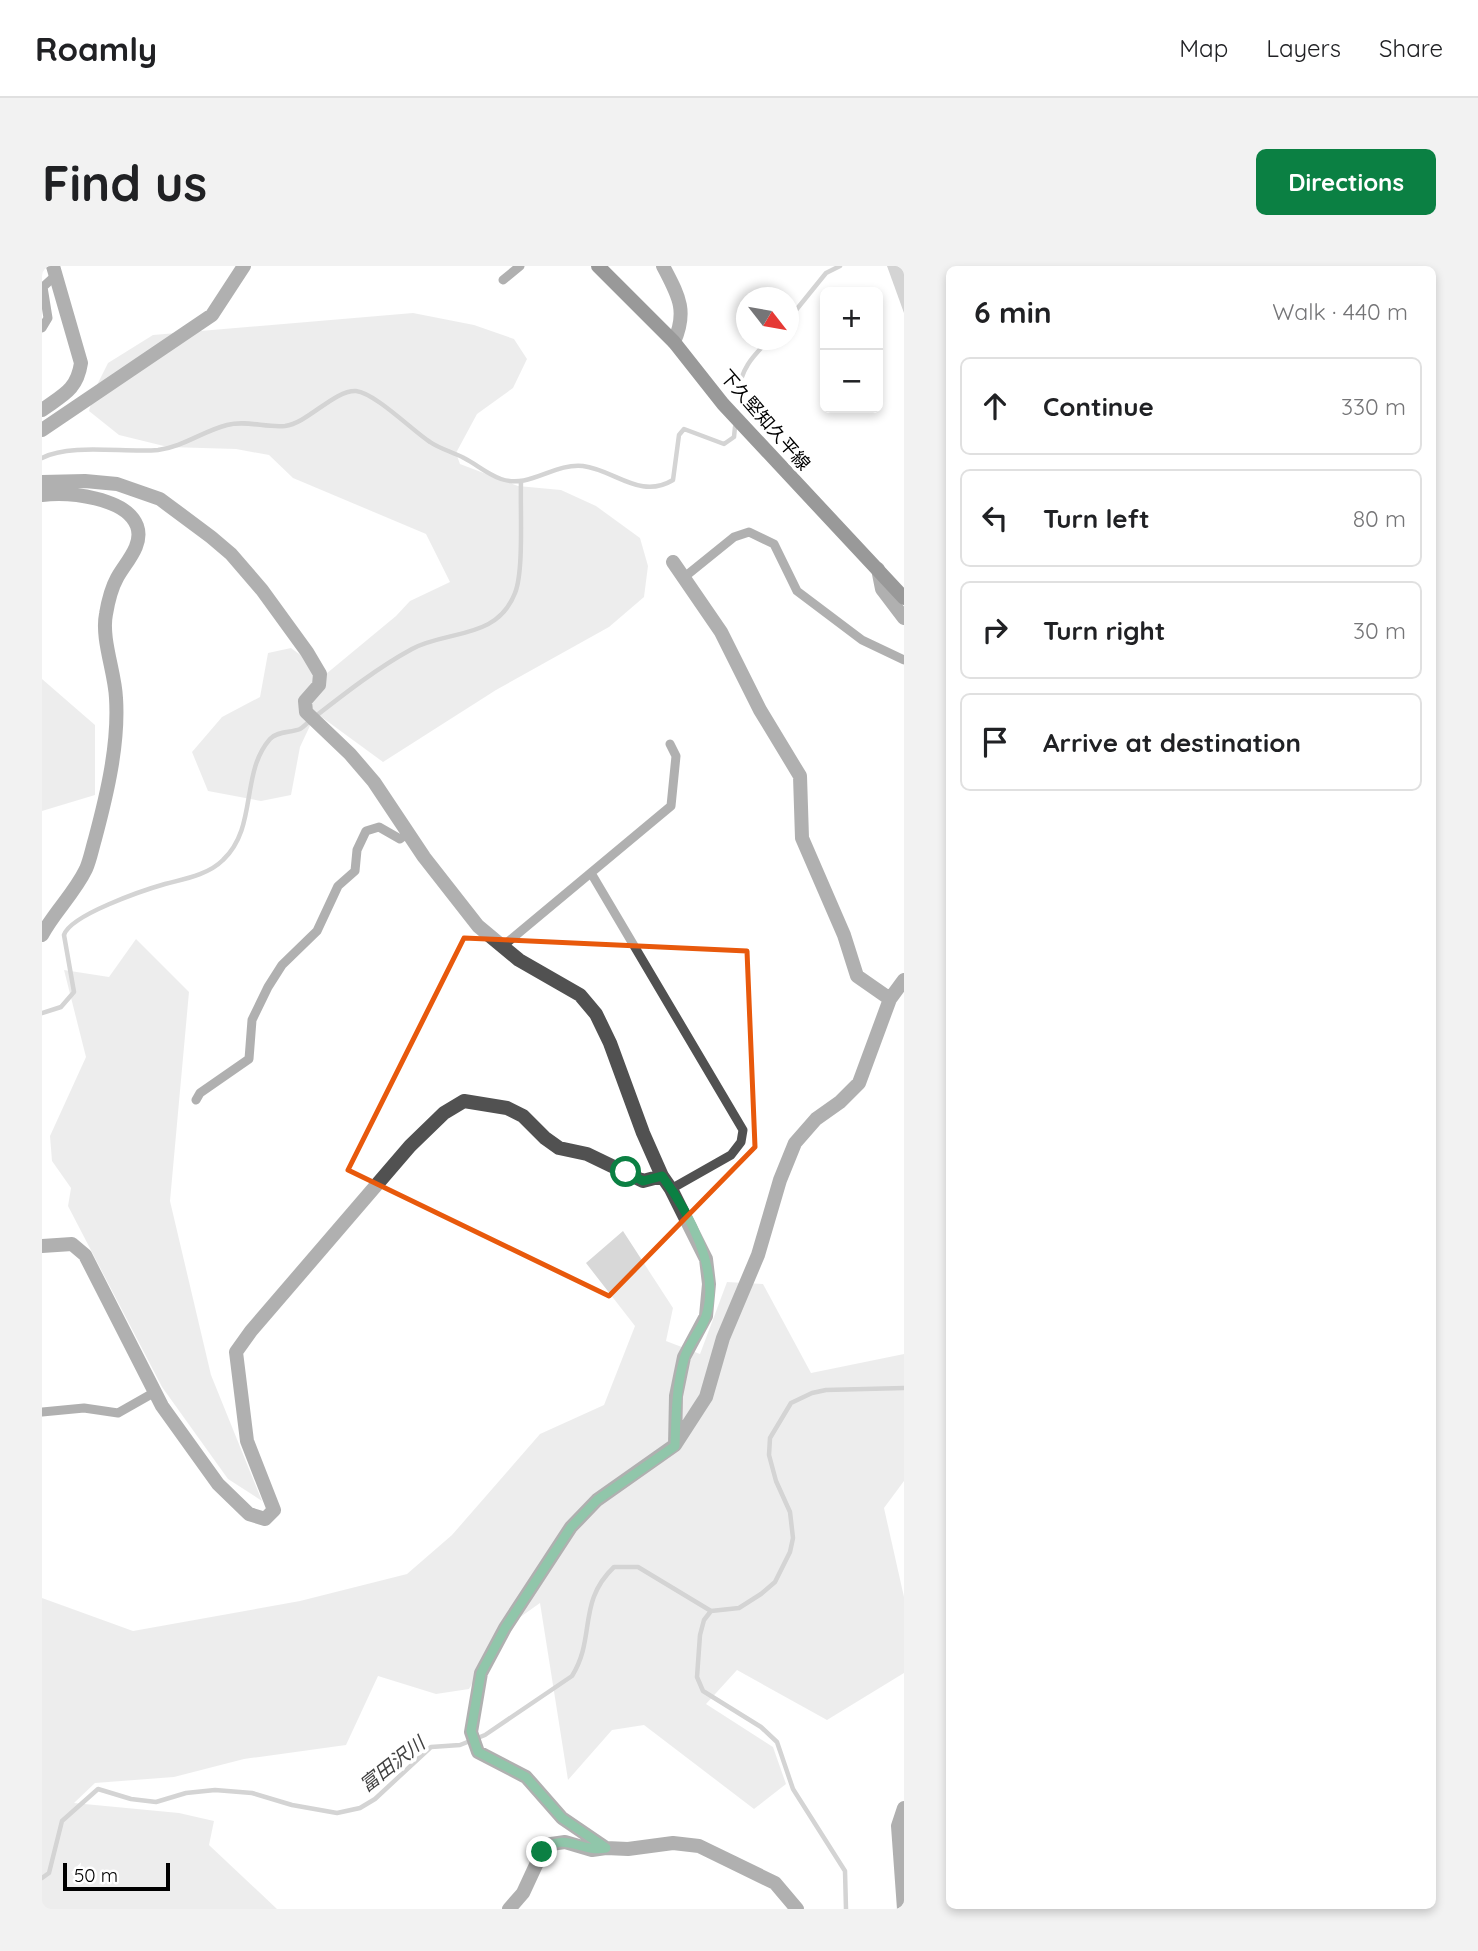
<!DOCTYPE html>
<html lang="en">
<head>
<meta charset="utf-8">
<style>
  body { margin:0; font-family:Quicksand,"Noto Sans JP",sans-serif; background:#f2f2f2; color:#202124 }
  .controls { position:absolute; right:21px; top:21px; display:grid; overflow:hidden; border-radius:10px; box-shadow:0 4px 10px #0003 }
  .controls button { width:63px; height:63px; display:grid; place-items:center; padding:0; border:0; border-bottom:2px solid #e0e0e0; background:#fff; color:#202124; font:35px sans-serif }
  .compass { position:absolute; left:694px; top:21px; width:63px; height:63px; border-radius:50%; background:#fff; box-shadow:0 4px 10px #0003; rotate:121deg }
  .scale { position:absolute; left:21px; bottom:18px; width:107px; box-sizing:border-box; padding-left:7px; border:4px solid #000; border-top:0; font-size:19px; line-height:24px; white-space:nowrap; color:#000; -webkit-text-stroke:5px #fff; paint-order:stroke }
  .stop { position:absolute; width:21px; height:21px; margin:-16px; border:5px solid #0b8043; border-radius:50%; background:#fff }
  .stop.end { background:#0b8043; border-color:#fff; box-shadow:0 2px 7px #0008 }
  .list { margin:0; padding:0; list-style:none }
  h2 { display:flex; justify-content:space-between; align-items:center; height:91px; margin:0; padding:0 28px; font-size:30px }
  h2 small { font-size:23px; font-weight:400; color:#757577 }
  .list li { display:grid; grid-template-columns:46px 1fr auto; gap:21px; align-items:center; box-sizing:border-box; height:98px; margin:0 14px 14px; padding:0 14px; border:2px solid #e0e0e0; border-radius:10px }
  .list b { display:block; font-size:26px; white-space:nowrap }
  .list em { font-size:23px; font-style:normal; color:#757577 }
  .icon { flex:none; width:38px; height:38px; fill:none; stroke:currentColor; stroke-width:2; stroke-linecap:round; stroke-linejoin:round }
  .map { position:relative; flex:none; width:862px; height:1643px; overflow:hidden; border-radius:10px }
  header { display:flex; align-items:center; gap:42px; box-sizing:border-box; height:98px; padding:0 35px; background:#fff; border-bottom:2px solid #e0e0e0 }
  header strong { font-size:33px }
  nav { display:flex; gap:38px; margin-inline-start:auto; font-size:24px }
  .intro { display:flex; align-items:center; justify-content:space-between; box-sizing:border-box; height:168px; padding:0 42px }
  h1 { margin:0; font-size:49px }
  .button { padding:18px 32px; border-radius:10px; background:#0b8043; color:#fff; font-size:24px; font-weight:700 }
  main { display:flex; gap:42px; padding:0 42px }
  aside { flex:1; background:#fff; border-radius:10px; box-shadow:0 4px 10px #0003 }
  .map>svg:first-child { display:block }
</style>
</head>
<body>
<header>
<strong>Roamly</strong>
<nav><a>Map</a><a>Layers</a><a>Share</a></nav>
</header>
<div class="intro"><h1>Find us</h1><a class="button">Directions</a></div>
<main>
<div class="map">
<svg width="862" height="1643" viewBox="0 0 862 1643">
  <rect width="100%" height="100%" fill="#fff"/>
  <path fill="#d8d8d8" d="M371,47L432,59L472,73L485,93L471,122L435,148L414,187L418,198L476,220L519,224L554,240L598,272L606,300L602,331L567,361L454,424L341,496L274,447L258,481L249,529L219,535L166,525L150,486L180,451L218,431L226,387L249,382L284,408L354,350L368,335L408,316L384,268L251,212L227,189L194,183L126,181L77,169L47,145L53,123L66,97L111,69Z
    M0,413L53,459V529L0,545Z
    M94,673L147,726L128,935L169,1109L220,1235L186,1213L120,1121L26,940L29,922L10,895L8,870L44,791L22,704L67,711Z
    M581,965L631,1042L624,1075L658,1088L685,1016L721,1018L769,1107L862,1088V1215L842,1242L862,1331V1407L785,1454L695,1404L664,1438L731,1481L744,1518L712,1543L602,1459L570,1464L526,1514L498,1337L463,1362L427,1423L394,1428L336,1410L304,1479L202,1493L132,1511L53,1517L32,1537L137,1547L172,1555L167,1579L235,1643H0V1332L91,1365L258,1335L365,1308L410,1269L498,1168L562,1139L593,1060L544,997Z"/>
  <path fill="#9f9f9f" d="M845,0H862V47Z"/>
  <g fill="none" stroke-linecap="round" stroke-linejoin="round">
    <path stroke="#9f9f9f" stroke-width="4.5" d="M746,54L784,7L798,0
      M696,129C698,104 710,91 727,74
      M0,192C28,177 83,187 116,184C141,181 161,165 185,159C205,154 224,162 243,160C266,157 292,124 314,125C333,127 371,165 388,176C398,183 411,186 422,192C434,198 445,208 459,213C488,223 511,197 541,200C573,204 598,234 631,214L637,169L642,163L682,178L692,171L693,161
      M0,747L19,741L32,726L22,669C28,649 102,624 123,618C142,613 166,609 181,594C216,561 198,507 228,473C235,465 249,467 258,463C262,461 266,456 270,453C302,428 335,402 370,383C405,364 455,374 473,327C482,305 478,243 479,216
      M669,1345L662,1354L658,1369L655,1411L661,1425L719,1461L735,1476L751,1523L803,1605L804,1643
      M0,1612L7,1607L20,1555L56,1523L89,1533L114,1536L144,1527L173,1524L210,1527L250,1539L295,1547L318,1542L333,1533L389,1481L418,1479L443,1469L530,1410C554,1372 535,1336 572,1301H596L669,1345L697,1342L719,1328L733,1316L748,1286L751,1272L748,1246L734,1215L727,1189L728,1172L749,1137L770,1127L784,1124L862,1122"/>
    <path stroke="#515151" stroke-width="9" d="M461,14L478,0
      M0,62L6,52L1,21L14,9
      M640,313L692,271L707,266L732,278L755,325L820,374L862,394
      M549,607L701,864L699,876L689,889L629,923
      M461,680L629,540L634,490L628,478
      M154,834L158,827L207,793L210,754L226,721L240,699L275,665L296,620L313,605L315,584L324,565L337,561L358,573L366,567
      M0,1146L42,1142L76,1147L113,1126"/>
    <path stroke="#515151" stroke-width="14" d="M621,0C636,29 646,44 632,76
      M0,144C21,129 35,124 39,97L11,0
      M0,164L170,49L202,0
      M0,216L43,215L75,218L118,233L169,271L189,288L220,324L265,386L278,408L277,419L263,435L264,446L308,488L332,516L382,591L436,660L477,694L538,729L554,748L568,777L601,867L620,910L629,923L664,993L667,1018L664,1050L642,1091L634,1130L633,1179
      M0,229C27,226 84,231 95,260C102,279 83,297 75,312C69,323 66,336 64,348C59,373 73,406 74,432C77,478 65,528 53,573C50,583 48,594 44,603C32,628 12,646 0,669
      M631,296L679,366L718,444L758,510L760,572L802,669L815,710L848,733
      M836,303L840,323L862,352
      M0,980L30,978L43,989L120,1140L176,1218L207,1248L223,1253L232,1244L205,1175L194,1086L209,1065L368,880L402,847L422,835L465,842L481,850L503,872L517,882L545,888L601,915L620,910
      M564,1582L520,1552L484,1511L436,1486L429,1466L439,1407L463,1362L529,1261L555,1234L633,1179L664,1131L681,1072L716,989L738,914L753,877L774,853L798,836L817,817L848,733L862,714
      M467,1643L481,1627L500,1586L509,1578L523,1576L550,1584L564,1582L586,1583L631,1577L657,1580L733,1617L755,1643
      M862,1643L856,1560L862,1542"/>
    <path stroke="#1e1e1e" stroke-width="14" d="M556,0L632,76L681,138L862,332"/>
  </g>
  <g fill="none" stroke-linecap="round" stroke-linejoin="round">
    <path stroke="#0b8043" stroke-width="9" d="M500,1586C521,1564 538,1587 564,1582L520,1552L484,1511L436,1486L429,1465L439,1407L463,1362L529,1261L555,1234L633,1180C634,1150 634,1122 642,1093C646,1078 659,1065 664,1050C679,1005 646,945 620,910L601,915L584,906"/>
  </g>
  <path d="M0 0H862V1643H0ZM422,672L705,685L713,881L567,1030L306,904Z" fill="#fff" fill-opacity=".55" fill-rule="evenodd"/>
  <path fill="none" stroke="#e8590c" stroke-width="5" stroke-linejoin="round" d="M422,672L705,685L713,881L567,1030L306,904Z"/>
  <g text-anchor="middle" stroke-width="7" stroke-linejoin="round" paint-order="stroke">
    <g font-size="18" fill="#000" stroke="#fff">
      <text transform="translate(723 154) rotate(49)" y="6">下久堅知久平線</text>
    </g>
    <g font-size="19" font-style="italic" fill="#404040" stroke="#fff">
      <text transform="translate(350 1498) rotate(-38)" y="7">富田沢川</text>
    </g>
  </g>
</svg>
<div class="controls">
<button>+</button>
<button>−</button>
</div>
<svg class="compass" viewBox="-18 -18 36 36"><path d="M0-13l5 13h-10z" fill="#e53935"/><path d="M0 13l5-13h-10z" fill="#757577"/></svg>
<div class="scale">50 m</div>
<div class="stop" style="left:584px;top:906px"></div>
<div class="stop end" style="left:500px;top:1586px"></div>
</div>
<aside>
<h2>6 min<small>Walk · 440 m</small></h2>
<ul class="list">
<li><svg class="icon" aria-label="ahead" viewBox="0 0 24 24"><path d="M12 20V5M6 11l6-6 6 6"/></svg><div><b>Continue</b></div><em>330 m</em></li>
<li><svg class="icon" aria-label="left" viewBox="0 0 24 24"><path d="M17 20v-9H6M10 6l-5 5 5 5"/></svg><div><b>Turn left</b></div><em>80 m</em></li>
<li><svg class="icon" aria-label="right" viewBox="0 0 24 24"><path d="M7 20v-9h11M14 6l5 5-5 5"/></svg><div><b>Turn right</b></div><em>30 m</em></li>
<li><svg class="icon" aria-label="arrive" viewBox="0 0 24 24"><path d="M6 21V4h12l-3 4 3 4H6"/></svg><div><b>Arrive at destination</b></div></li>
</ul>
</aside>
</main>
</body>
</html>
